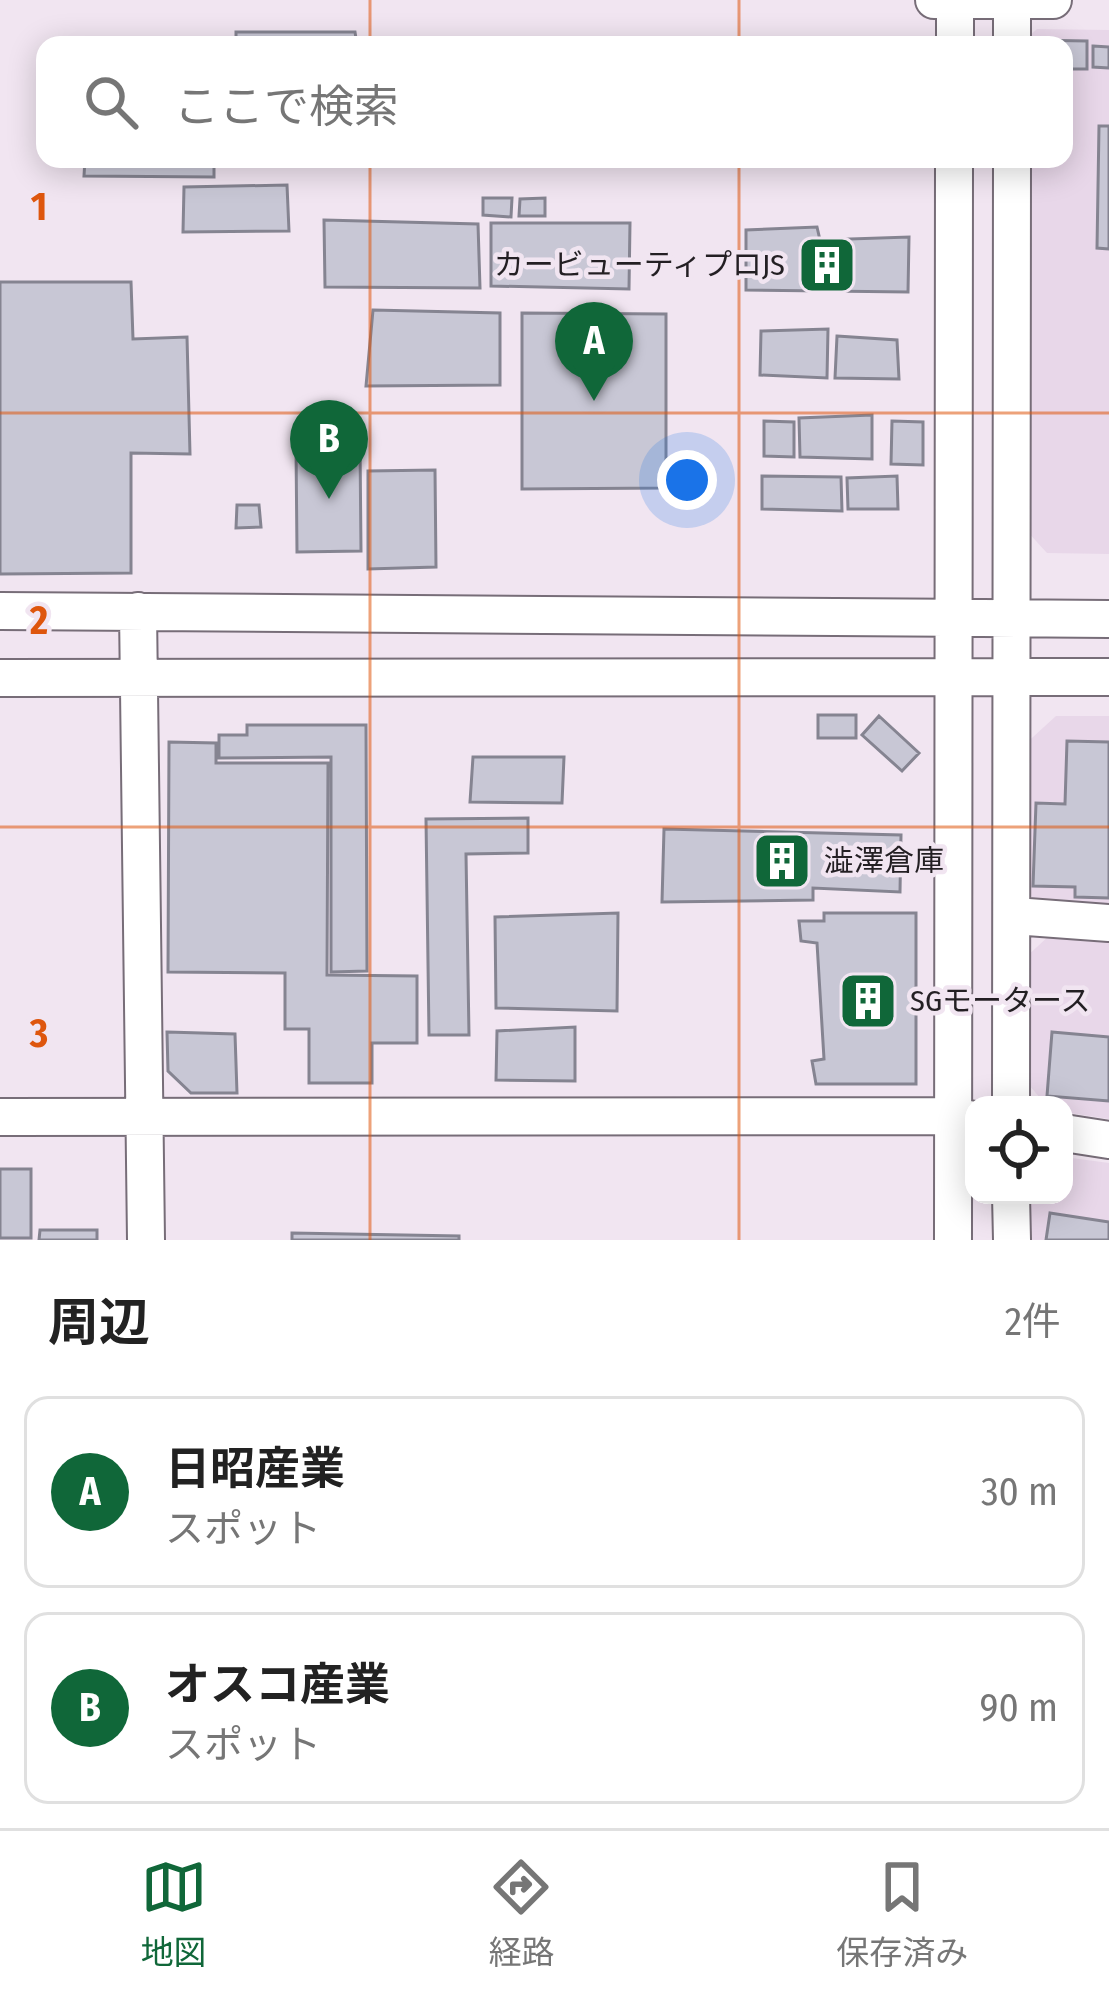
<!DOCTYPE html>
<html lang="ja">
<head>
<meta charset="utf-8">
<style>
  body { margin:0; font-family:"Fira Sans Condensed","Noto Sans JP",sans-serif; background:#f6f6f6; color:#222 }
  .controls { position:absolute; right:36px; bottom:36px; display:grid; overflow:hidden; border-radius:24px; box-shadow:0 6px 30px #0003 }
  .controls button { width:108px; height:108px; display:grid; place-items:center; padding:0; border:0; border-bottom:3px solid #e0e0e0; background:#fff; color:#222; font:60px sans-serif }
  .you { position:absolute; left:687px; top:480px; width:42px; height:42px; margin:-30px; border:9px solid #fff; border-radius:50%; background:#1a73e8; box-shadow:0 0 0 18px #1a73e833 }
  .badge { display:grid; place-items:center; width:78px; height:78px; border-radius:50%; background:#106739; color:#fff; font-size:39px; font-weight:700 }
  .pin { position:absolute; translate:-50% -99px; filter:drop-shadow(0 3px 6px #0008) }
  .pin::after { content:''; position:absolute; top:63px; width:42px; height:36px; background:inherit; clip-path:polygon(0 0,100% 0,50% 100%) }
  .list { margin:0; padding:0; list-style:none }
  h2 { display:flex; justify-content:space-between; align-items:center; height:156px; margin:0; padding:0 48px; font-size:51px }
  h2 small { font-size:39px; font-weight:400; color:#767676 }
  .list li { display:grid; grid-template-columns:78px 1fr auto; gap:36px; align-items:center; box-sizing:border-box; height:192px; margin:0 24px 24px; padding:0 24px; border:3px solid #e0e0e0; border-radius:24px }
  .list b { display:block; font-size:45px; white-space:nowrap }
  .list p { margin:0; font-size:39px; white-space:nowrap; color:#767676 }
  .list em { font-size:39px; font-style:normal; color:#767676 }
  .icon { flex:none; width:66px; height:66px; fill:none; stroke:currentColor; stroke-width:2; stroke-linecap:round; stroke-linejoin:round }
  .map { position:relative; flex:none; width:1109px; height:1240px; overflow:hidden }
  .search { position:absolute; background:#fff; box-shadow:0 6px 30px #0003; left:36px; right:36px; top:36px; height:132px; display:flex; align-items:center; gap:30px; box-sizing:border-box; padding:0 42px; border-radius:24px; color:#767676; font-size:45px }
  .sheet { height:588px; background:#fff }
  nav { display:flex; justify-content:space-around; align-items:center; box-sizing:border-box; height:168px; border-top:3px solid #e0e0e0; background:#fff; font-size:33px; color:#767676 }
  nav a { display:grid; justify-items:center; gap:6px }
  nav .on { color:#106739 }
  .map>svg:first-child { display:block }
</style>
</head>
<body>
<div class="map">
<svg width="1109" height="1240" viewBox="0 0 1109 1240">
  <rect width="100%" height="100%" fill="#f1e5f1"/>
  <path fill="#e8d7e9" d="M1037,29L1109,30V554L1047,553L1026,530L1025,159H1064V45L1024,41Z
    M1056,716H1109V904L1033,899L1022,884L1021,748Z
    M1051,934L1109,938V1119L1064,1112V1105H1046L1024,1079V959Z
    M1064,1157L1109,1163V1240H1020V1195H1064Z"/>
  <path fill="#c8c7d5" stroke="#858491" stroke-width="3" d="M236,32H355L357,45H236Z
    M1029,40L1087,41V69H1064V45H1029Z
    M1093,46L1109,47V68L1093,67Z
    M1099,126H1109V249L1097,248Z
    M85,159H214V177L84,176Z
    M287,185L289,231L183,232L184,187Z
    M483,198H512L511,217L483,215Z
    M545,198V216H519L520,199Z
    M324,220L478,224L480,288L325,287Z
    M491,223H630L629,289L491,286Z
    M817,227L820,240L909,237L908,292L746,290V230Z
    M0,282H131L133,339L187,337L190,454L131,453V573L0,574Z
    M373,310L500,313V385L366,386Z
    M522,313L666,314V488L522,489Z
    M828,329L827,378L760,375L761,331Z
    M837,336L897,340L899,379L835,378Z
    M872,415V459L800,457L799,418Z
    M764,421L794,422V457L764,456Z
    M892,421L923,422V465L891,464Z
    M360,445L361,551L297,552L296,446Z
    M435,470L436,567L368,569V471Z
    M762,476L841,477L842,511L762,509Z
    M897,476L898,509H848L847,478Z
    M237,505H259L261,527L236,528Z
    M818,715H856V738H818Z
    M879,716L919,753L902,771L862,735Z
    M247,725H366L367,971L331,972V757L219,758V735H247Z
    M1067,741L1109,742V898L1075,897V887L1033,886L1036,803L1065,804Z
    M169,742L216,743V763H328L327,975L417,976V1043H372V1083H309V1029H285V973L168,972Z
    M473,757H564L562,803L470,802Z
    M528,818V853L466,854L469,1035H429L426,819Z
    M664,829L901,835L900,892L813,888V900L662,902Z
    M618,913L617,1011L496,1008L495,917Z
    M824,913H916V1084H816L812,1061L824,1059L817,943L801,941L799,921H824Z
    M575,1027V1081L496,1080L497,1031Z
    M167,1032L235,1034L237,1093H191L168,1071Z
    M1052,1032L1109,1037V1101L1047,1096Z
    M0,1169H31V1238H0Z
    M1050,1213L1109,1222V1240H1046Z
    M40,1230H97V1240H39Z
    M292,1233L459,1236V1240H292Z"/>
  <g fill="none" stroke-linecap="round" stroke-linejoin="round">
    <defs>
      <path id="minor" d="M934,0H1053
        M1012,0V45
        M955,45V0
        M0,611L1109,619
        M138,611L146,1240
        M0,678L1109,677
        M1014,916L1109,923
        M1011,1105L1012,159
        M0,1117L952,1116L974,1120
        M1064,1133L1109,1140
        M1011,1195L1012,1240
        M953,1240L954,159"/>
    </defs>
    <use href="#minor" stroke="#776d78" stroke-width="40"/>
    <use href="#minor" stroke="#fff" stroke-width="36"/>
  </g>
  <path fill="none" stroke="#de560d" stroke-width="3" stroke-opacity="0.55" d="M370,0V45M739,0V45M370,159V1240M739,159V1240M0,413H1109M0,827H1109"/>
  <defs>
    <symbol id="building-square" viewBox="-11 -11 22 22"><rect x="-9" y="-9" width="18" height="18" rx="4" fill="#106739" stroke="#f1e5f1"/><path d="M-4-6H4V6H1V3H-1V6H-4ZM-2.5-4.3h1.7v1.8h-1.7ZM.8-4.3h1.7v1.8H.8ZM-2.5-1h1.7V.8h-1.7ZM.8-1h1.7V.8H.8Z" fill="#fff"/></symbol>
  </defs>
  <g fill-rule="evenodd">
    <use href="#building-square" x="794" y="232" width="66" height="66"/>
    <use href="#building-square" x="749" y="828" width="66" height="66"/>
    <use href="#building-square" x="835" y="968" width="66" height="66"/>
  </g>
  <g text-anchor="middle" stroke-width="9" stroke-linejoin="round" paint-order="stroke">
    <g font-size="30" fill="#231f23" stroke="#f1e5f1" text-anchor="start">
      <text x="785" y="275" text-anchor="end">カービューティプロJS</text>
      <text x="824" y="871">澁澤倉庫</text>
      <text x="910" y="1011">SGモータース</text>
    </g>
  </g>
  <g font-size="39" text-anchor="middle" font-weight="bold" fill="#de560d" stroke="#f1e5f1" stroke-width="9" stroke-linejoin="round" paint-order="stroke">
    <text x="39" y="220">1</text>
    <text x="39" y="634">2</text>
    <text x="39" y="1047">3</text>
  </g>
</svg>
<div class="controls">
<button><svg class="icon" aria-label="locate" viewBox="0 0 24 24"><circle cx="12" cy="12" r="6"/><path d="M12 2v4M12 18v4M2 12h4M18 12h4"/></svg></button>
</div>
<div class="you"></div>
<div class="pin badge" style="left:594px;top:401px">A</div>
<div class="pin badge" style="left:329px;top:499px">B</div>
<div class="search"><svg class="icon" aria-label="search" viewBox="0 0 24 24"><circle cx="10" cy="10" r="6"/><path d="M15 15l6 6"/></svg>ここで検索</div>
</div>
<section class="sheet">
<h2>周辺<small>2件</small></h2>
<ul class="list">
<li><span class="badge">A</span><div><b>日昭産業</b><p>スポット</p></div><em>30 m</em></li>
<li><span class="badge">B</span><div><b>オスコ産業</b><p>スポット</p></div><em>90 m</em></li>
</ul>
</section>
<nav>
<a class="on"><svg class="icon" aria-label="map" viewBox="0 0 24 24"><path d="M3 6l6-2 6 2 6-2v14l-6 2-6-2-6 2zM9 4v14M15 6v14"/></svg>地図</a>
<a><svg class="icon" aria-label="directions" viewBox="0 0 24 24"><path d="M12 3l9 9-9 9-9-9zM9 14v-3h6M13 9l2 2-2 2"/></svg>経路</a>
<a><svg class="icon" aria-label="saved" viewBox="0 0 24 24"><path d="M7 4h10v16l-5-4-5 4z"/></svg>保存済み</a>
</nav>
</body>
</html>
